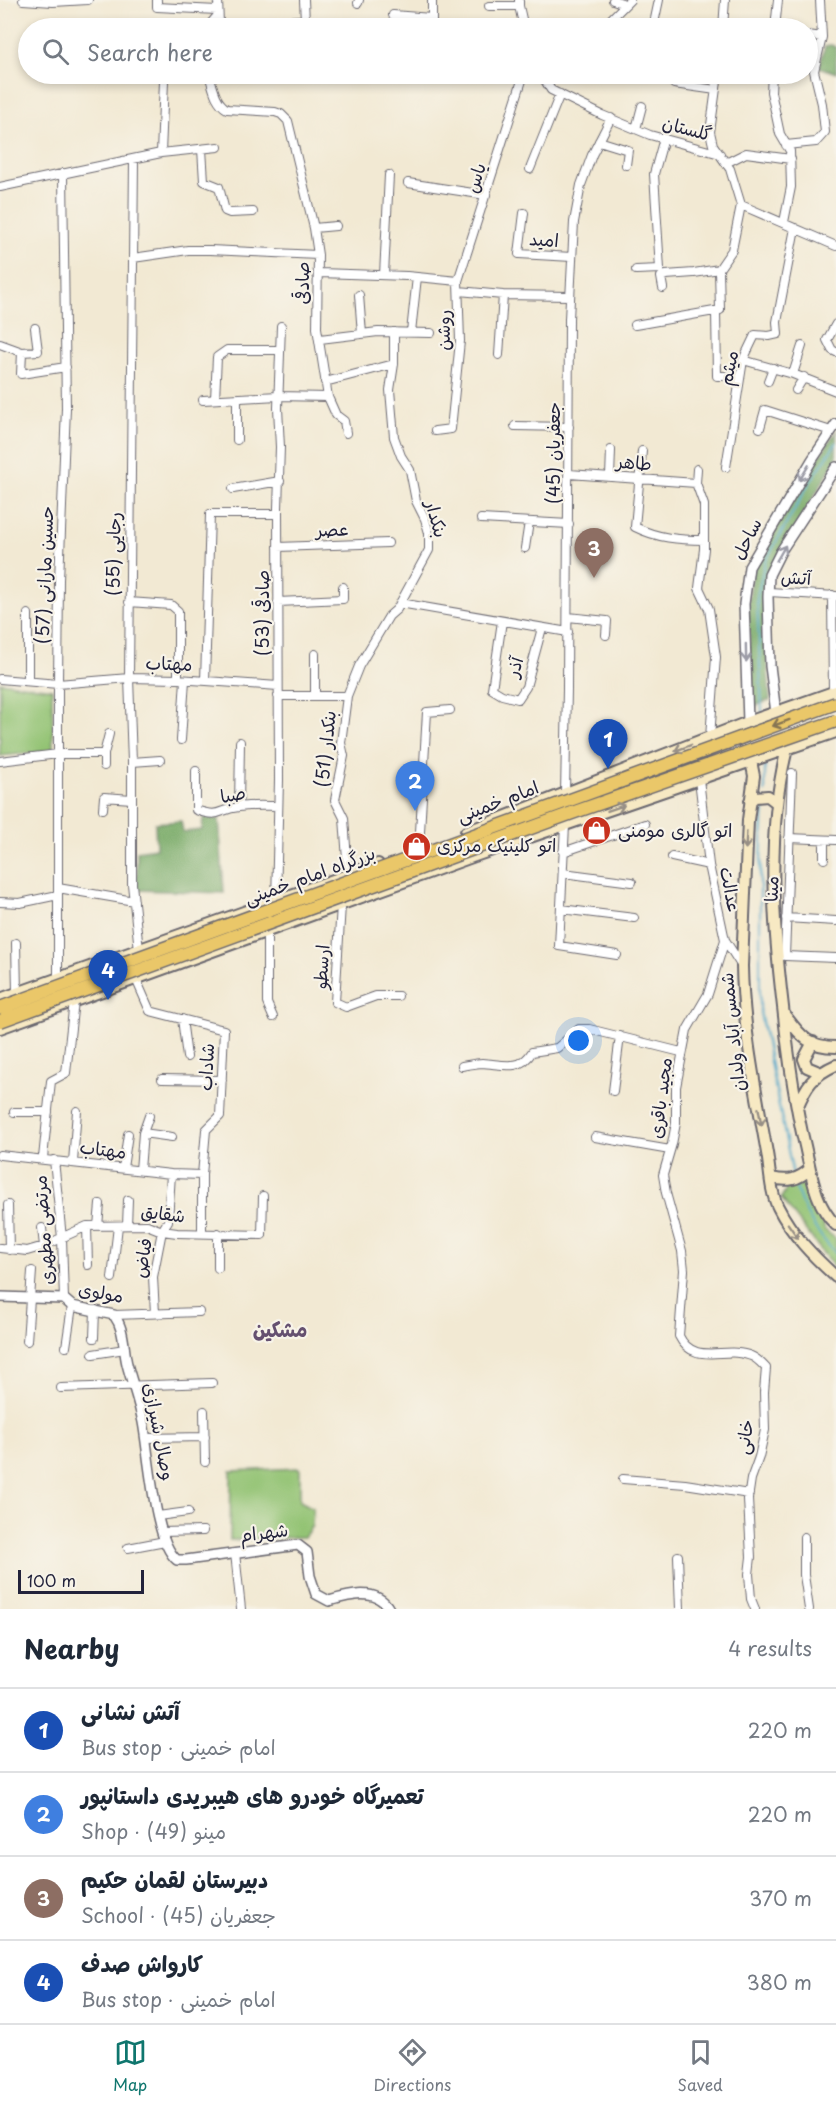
<!DOCTYPE html>
<html lang="en">
<head>
<meta charset="utf-8">
<style>
  body { margin:0; font-family:"Playpen Sans","Playpen Sans Arabic",sans-serif; background:#f2f2f3; color:#1f2937 }
  .scale { position:absolute; left:18px; bottom:15px; width:126px; box-sizing:border-box; padding-left:6px; border:3px solid #22223b; border-top:0; font-size:16px; line-height:21px; white-space:nowrap; color:#22223b; -webkit-text-stroke:4px #f7f3e8; paint-order:stroke }
  .you { position:absolute; left:579px; top:1041px; width:21px; height:21px; margin:-15px; border:4px solid #fff; border-radius:50%; background:#1a73e8; box-shadow:0 0 0 9px #1a73e833 }
  .badge { display:grid; place-items:center; width:39px; height:39px; border-radius:50%; background:#0f766e; color:#fff; font-size:20px; font-weight:700 }
  .pin { position:absolute; translate:-50% -50px; filter:drop-shadow(0 2px 3px #0008) }
  .pin::after { content:''; position:absolute; top:32px; width:21px; height:18px; background:inherit; clip-path:polygon(0 0,100% 0,50% 100%) }
  .list { margin:0; padding:0; list-style:none }
  h2 { display:flex; justify-content:space-between; align-items:center; height:78px; margin:0; padding:0 24px; font-size:26px }
  h2 small { font-size:20px; font-weight:400; color:#747a83 }
  .list li { display:grid; grid-template-columns:39px 1fr auto; gap:18px; align-items:center; box-sizing:border-box; height:84px; padding:0 24px; border-top:2px solid #e0e1e3 }
  .list b { display:block; font-size:22px; white-space:nowrap }
  .list p { margin:0; font-size:20px; white-space:nowrap; color:#747a83 }
  .list em { font-size:20px; font-style:normal; color:#747a83 }
  .icon { flex:none; width:33px; height:33px; fill:none; stroke:currentColor; stroke-width:2; stroke-linecap:round; stroke-linejoin:round }
  .map { position:relative; flex:none; width:836px; height:1609px; overflow:hidden }
  .search { position:absolute; background:#fff; box-shadow:0 3px 9px #0003; left:18px; right:18px; top:18px; height:66px; display:flex; align-items:center; gap:15px; box-sizing:border-box; padding:0 21px; border-radius:33px; color:#747a83; font-size:22px }
  .sheet { height:414px; background:#fff }
  nav { display:flex; justify-content:space-around; align-items:center; box-sizing:border-box; height:84px; border-top:2px solid #e0e1e3; background:#fff; font-size:16px; color:#747a83 }
  nav a { display:grid; justify-items:center; gap:3px }
  nav .on { color:#0f766e }
  .map>svg:first-child { display:block }
</style>
</head>
<body>
<div class="map">
<svg width="836" height="1609" viewBox="0 0 836 1609">
  <rect width="100%" height="100%" fill="#f7f3e8"/>
  <filter id="ink" filterUnits="userSpaceOnUse"><feTurbulence type="fractalNoise" baseFrequency=".0167" numOctaves="2"/><feDisplacementMap in="SourceGraphic" scale="12" xChannelSelector="R" yChannelSelector="G"/><feConvolveMatrix kernelMatrix="1 2 1 2 8 2 1 2 1" color-interpolation-filters="sRGB"/></filter>
  <filter id="wash" filterUnits="userSpaceOnUse"><feTurbulence type="fractalNoise" baseFrequency=".008" numOctaves="4" result="noise"/><feDisplacementMap in="SourceGraphic" scale="24" xChannelSelector="R" yChannelSelector="G"/><feGaussianBlur stdDeviation="1.35" result="paint"/><feColorMatrix in="noise" values="0 0 0 0 0 0 0 0 0 0 0 0 0 0 0 0 0 1.4 0 .05"/><feComposite in="paint" operator="in"/></filter>
  <g filter="url(#wash)">
    <rect width="100%" height="100%" fill="#f2e9d3"/>
    <path fill="#93c373" stroke="#5a7257" stroke-width="1.5" d="M0,682L52,689L53,751L0,756Z
      M806,1183L825,1230L836,1239V1270L781,1198L787,1188Z
      M300,1468V1501L313,1508L312,1526L304,1537L230,1540L231,1471Z"/>
    <path fill="#76a965" stroke="#4c6650" stroke-width="1.5" d="M831,45L836,47V73L819,67L825,46Z
      M836,431V459L766,578L764,602L770,700L752,707L748,606L753,569L803,482Z
      M203,818L219,819L224,893L137,890V851L156,848L155,823L181,821L183,832L202,830Z"/>
    <g fill="none" stroke-linecap="round" stroke-linejoin="round">
      <path stroke="#4ca8cb" stroke-width="2" d="M762,712L757,597L765,562L807,487L836,443
        M765,792V762
        M764,800L760,878V1012L793,1175
        M794,1181C801,1207 816,1234 836,1253"/>
    </g>
  </g>
  <g filter="url(#ink)">
    <g fill="none" stroke-linecap="round" stroke-linejoin="round">
      <defs>
        <path id="minor" d="M23,0L53,2L88,0
          M157,0V7L217,10
          M218,0L219,23L225,25L302,20L315,22L327,28
          M304,0L305,21
          M519,0V6L524,28
          M613,0L625,4
          M358,3L359,0
          M489,6H519
          M393,15L431,18
          M207,28L218,15
          M432,28V0
          M602,28L630,0
          M653,28L659,0
          M723,28L725,0
          M775,28L778,0
          M808,35L822,37
          M209,74C213,87 215,102 227,109L275,112L281,114L288,121L314,228L318,255L317,328L328,397L336,415L344,421L346,433
          M541,74L551,90L602,115L650,135L720,154
          M718,74L710,132L713,145L730,169L741,205L836,246
          M772,74L771,92L780,134L790,151L791,187L784,222
          M546,81L554,74
          M674,84L716,90
          M636,129L642,106
          M599,141L628,150L626,165
          M786,145L816,142L825,132L822,104L814,71L822,37L820,0
          M202,149L204,181L219,187L225,211L230,213L253,212
          M161,153L218,147
          M134,159L129,678L132,762V884L139,950
          M726,163L746,153L791,159
          M530,169L560,94
          M408,183L486,195
          M0,187L161,153L164,81L166,74
          M524,213L519,254L572,257
          M314,228L336,226
          M133,258L188,250H210L318,255
          M636,270L660,269L654,174L664,138
          M320,273L407,276L458,281
          M384,275L389,175
          M663,288L661,277L666,275L694,273L719,269
          M459,291L503,295L570,296
          M359,295L362,334
          M716,311L717,376H740
          M836,324L827,340L832,350L836,352
          M635,325L720,310L719,269L732,250L741,205
          M411,332L417,277
          M320,339L378,332L431,333
          M0,344L22,352L21,374L66,367
          M22,352L38,351L35,328
          M499,355L503,295
          M743,360L793,374L836,391
          M793,374L802,346
          M768,381L773,368
          M325,382L394,364
          M796,390L804,377
          M215,399L217,357L227,350H280
          M203,400L278,396L328,397
          M237,400V440
          M515,426L569,427
          M760,428L765,410L831,431
          M435,431L451,429L460,341L458,281L524,74
          M642,451L635,527C657,538 679,540 704,540
          M726,467L743,360L755,335L769,336L778,334L777,322L795,228
          M697,469L696,483L704,505V549L699,588L709,609L716,657L710,737
          M569,474L696,483
          M610,477L611,450
          M233,489L280,481
          M481,519L569,524
          M278,547L388,543
          M525,548L529,522
          M769,592L836,596
          M832,595L833,692
          M129,602L171,605L178,611V679
          M278,602L343,599V587
          M400,603L568,632
          M28,614V681
          M568,617L607,621L606,635
          M502,621L492,689L502,695L518,699L526,687L542,628
          M315,654V696
          M0,679L58,684L129,678L178,679L278,686
          M205,681L210,514H278
          M278,696H347
          M181,740L185,680
          M0,761L58,754H104
          M132,762L160,760
          M104,766V754L109,734
          M196,771V810C221,819 218,809 239,807C252,805 265,806 278,806
          M792,773L785,956L836,958
          M699,779L709,865L725,940L741,965
          M565,794L567,689L569,319L574,222L581,185L592,155L611,118
          M239,807L240,742
          M103,809L104,797L132,799
          M565,825L559,946L617,955
          M789,838L836,840
          M824,840V859
          M419,849L427,712L450,710
          M563,852L645,824
          M672,857L709,865
          M563,873L632,882
          M348,874L344,818L335,800L344,756L341,743L347,696L359,666L389,616L397,609L429,550V533L425,519L416,501L410,470L401,456L394,437L390,390L394,364V332
          M58,888L134,901
          M276,901L279,780L278,508L280,447L278,408L281,326
          M0,902L20,903L58,895
          M341,905L335,1002L346,1007L376,996H398
          M561,909L634,918
          M786,918L836,921
          M267,932V1003L273,1017
          M725,940L708,994L687,1030L676,1087V1123L672,1144L663,1175L666,1193L682,1251L684,1270L679,1336C694,1367 726,1345 751,1356C757,1358 762,1364 766,1368L764,1392L765,1430L759,1457L751,1479L748,1499L751,1557L749,1574L751,1599L755,1609
          M16,943L17,993
          M58,978V684L59,580L66,408L63,173
          M136,979L150,1011L224,1030L220,1116L206,1130L202,1175V1233
          M182,1019L187,1057
          M462,1066C469,1065 476,1063 482,1063C502,1064 520,1072 532,1052L557,1048L579,1029H589L681,1052
          M162,1079L222,1080
          M613,1091L620,1036
          M14,1112H48
          M143,1133L172,1137
          M595,1137L670,1150
          M0,1155L171,1174L202,1175
          M43,1158L51,1081L66,1073L74,1001
          M54,1160L62,1238L64,1299
          M73,1162L77,1111
          M123,1168L128,1134
          M140,1170L143,1133L149,1116
          M8,1205L9,1250
          M127,1225L128,1200
          M87,1226L88,1265
          M98,1226L100,1204
          M42,1228L44,1246
          M218,1233V1268
          M0,1248L27,1251L44,1246L87,1226L147,1225L162,1231L177,1233L262,1235L263,1196
          M112,1278L118,1226
          M155,1313L153,1277L162,1231L168,1221L171,1174
          M114,1315L199,1312
          M94,1338L95,1310
          M27,1341L32,1271
          M66,1347L72,1306
          M93,1354L125,1349
          M61,1388L212,1383
          M204,1411L205,1462
          M146,1438L205,1437
          M623,1479L685,1484L749,1494
          M158,1516L188,1512
          M162,1532L203,1531
          M804,1537V1575L809,1609
          M128,1548L165,1541
          M235,1553L241,1609
          M678,1556L680,1609"/>
        <path id="tertiary" d="M776,713L770,666L768,597L769,575L781,551L836,467
          M748,722L744,604L749,567L812,460L836,424
          M0,1297L64,1299L72,1306L114,1315C125,1330 123,1347 127,1364C132,1383 139,1402 143,1422C149,1453 154,1542 177,1560H186L298,1545L307,1552L310,1576L316,1594L329,1601C349,1595 377,1587 389,1609"/>
        <path id="secondary" d="M787,749C766,831 773,923 783,1007C788,1054 794,1100 805,1146C811,1172 815,1206 836,1225
          M751,761L754,776L748,820L742,966C743,1029 756,1091 767,1153C770,1169 770,1192 778,1207C792,1235 813,1256 836,1277
          M750,801L755,797L768,796L777,803
          M466,832L748,722L836,691
          M0,999L378,864
          M784,1014C800,1035 807,1047 836,1047
          M0,1028L472,857L836,732
          M813,1042L804,1059L807,1067L819,1072
          M797,1108C806,1086 813,1075 836,1065
          M772,1178C788,1182 798,1180 810,1169"/>
      </defs>
      <use href="#minor" stroke="#6b6870" stroke-width="10"/>
      <use href="#tertiary" stroke="#6b6870" stroke-width="12"/>
      <use href="#secondary" stroke="#6b6870" stroke-width="14"/>
      <use href="#minor" stroke="#fff" stroke-width="8"/>
      <use href="#tertiary" stroke="#fff" stroke-width="9"/>
      <use href="#secondary" stroke="#f7e9c3" stroke-width="10"/>
      <defs>
        <path id="trunk-bridge" d="M0,1008L836,703
          M0,1021L572,813L836,721"/>
      </defs>
      <use href="#trunk-bridge" stroke="#6b6870" stroke-width="15" stroke-linecap="butt"/>
      <use href="#trunk-bridge" stroke="#eac769" stroke-width="12"/>
    </g>
    <defs><path id="oneway-shaft" d="M-6 0H5M1.5-3L5.5 0L1.5 3" fill="none" stroke-width="1.6" stroke-linecap="round" stroke-linejoin="round" transform="scale(1.5)"/></defs>
    <g stroke="#9c9ca7">
      <use href="#oneway-shaft" transform="translate(804 473) rotate(121)"/>
      <use href="#oneway-shaft" transform="translate(781 553) rotate(-60)"/>
      <use href="#oneway-shaft" transform="translate(746 653) rotate(89)"/>
    </g>
    <use stroke="#867452" href="#oneway-shaft" transform="translate(781 723) rotate(160)"/>
    <g stroke="#978f86">
      <use href="#oneway-shaft" transform="translate(683 748) rotate(159)"/>
      <use href="#oneway-shaft" transform="translate(616 808) rotate(-19)"/>
      <use href="#oneway-shaft" transform="translate(746 840) rotate(93)"/>
      <use href="#oneway-shaft" transform="translate(760 1117) rotate(80)"/>
      <use href="#oneway-shaft" transform="translate(793 1231) rotate(55)"/>
    </g>
  </g>
  <defs>
    <symbol id="shop-disc" viewBox="-11 -11 22 22"><circle r="9.5" fill="#c8321e" stroke="#f7f3e8"/><path d="M-5-2.5h2.3a2.7 3.5 0 0 1 5.4 0H5L5.5 6h-11ZM-1.5-2.5h3a1.5 2.3 0 0 0-3 0Z" fill="#fff"/></symbol>
  </defs>
  <g fill-rule="evenodd">
    <use href="#shop-disc" x="580" y="814" width="33" height="33"/>
    <use href="#shop-disc" x="400" y="830" width="33" height="33"/>
  </g>
  <g text-anchor="middle" stroke-width="4.5" stroke-linejoin="round" paint-order="stroke">
    <g font-size="18" fill="#22223b" stroke="#f7f3e8">
      <text transform="translate(687 129) rotate(15)" y="6">گلستان</text>
      <text transform="translate(476 178) rotate(-73)" y="6">یاس</text>
      <text transform="translate(544 240) rotate(4)" y="6">امید</text>
      <text transform="translate(303 283) rotate(-90)" y="6">صادقی</text>
      <text transform="translate(444 330) rotate(-89)" y="6">روشن</text>
      <text transform="translate(729 368) rotate(-78)" y="6">میثم</text>
      <text transform="translate(554 453) rotate(-90)" y="6">جعفریان (45)</text>
      <text transform="translate(634 463) rotate(4)" y="6">طاهر</text>
      <text transform="translate(436 519) rotate(75)" y="6">بنکدار</text>
      <text transform="translate(332 530) rotate(-2)" y="6">عصر</text>
      <text transform="translate(747 539) rotate(-63)" y="6">ساحل</text>
      <text transform="translate(114 554) rotate(-89)" y="6">رجایی (55)</text>
      <text transform="translate(45 575) rotate(-88)" y="6">حسین مارانی (57)</text>
      <text transform="translate(796 578) rotate(3)" y="6">آتش</text>
      <text transform="translate(263 613) rotate(-90)" y="6">صادقی (53)</text>
      <text transform="translate(169 664) rotate(2)" y="6">مهتاب</text>
      <text transform="translate(515 667) rotate(-73)" y="6">آذر</text>
      <text transform="translate(326 749) rotate(-84)" y="6">بنکدار (51)</text>
      <text transform="translate(233 795) rotate(-10)" y="6">صبا</text>
      <text transform="translate(498 802) rotate(-21)" y="6">امام خمینی</text>
      <text transform="translate(310 876) rotate(-20)" y="6">بزرگراه امام خمینی</text>
      <text transform="translate(772 889) rotate(-88)" y="6">مینا</text>
      <text transform="translate(730 890) rotate(79)" y="6">عدالت</text>
      <text transform="translate(322 967) rotate(-86)" y="6">ارسطو</text>
      <text transform="translate(733 1032) rotate(-96)" y="6">شمس آباد ولدان</text>
      <text transform="translate(207 1067) rotate(-87)" y="6">شاداب</text>
      <text transform="translate(661 1098) rotate(-83)" y="6">مجید باقری</text>
      <text transform="translate(103 1150) rotate(7)" y="6">مهتاب</text>
      <text transform="translate(163 1214) rotate(7)" y="6">شقایق</text>
      <text transform="translate(44 1230) rotate(-94)" y="6">مرتضی مطهری</text>
      <text transform="translate(143 1258) rotate(-81)" y="6">فیاض</text>
      <text transform="translate(101 1293) rotate(10)" y="6">مولوی</text>
      <text transform="translate(159 1432) rotate(79)" y="6">وصال شیرازی</text>
      <text transform="translate(745 1437) rotate(-81)" y="6">خانی</text>
      <text transform="translate(264 1533) rotate(-7)" y="6">شهرام</text>
    </g>
    <g font-size="18" fill="#22223b" stroke="#f7f3e8" text-anchor="start">
      <text x="618" y="837">اتو گالری مومنی</text>
      <text x="437" y="852">اتو کلینیک مرکزی</text>
    </g>
    <g font-size="20" font-weight="bold" fill="#655070" stroke="#f7f3e8">
      <text x="280" y="1337">مشکین</text>
    </g>
  </g>
</svg>
<div class="scale">100 m</div>
<div class="you"></div>
<div class="pin badge" style="left:608px;top:769px;background:#1a4fb4">1</div>
<div class="pin badge" style="left:415px;top:811px;background:#3f7fe0">2</div>
<div class="pin badge" style="left:594px;top:578px;background:#8d6e63">3</div>
<div class="pin badge" style="left:108px;top:1000px;background:#1a4fb4">4</div>
<div class="search"><svg class="icon" aria-label="search" viewBox="0 0 24 24"><circle cx="10" cy="10" r="6"/><path d="M15 15l6 6"/></svg>Search here</div>
</div>
<section class="sheet">
<h2>Nearby<small>4 results</small></h2>
<ul class="list">
<li><span class="badge" style="background:#1a4fb4">1</span><div><b>آتش نشانی</b><p>Bus stop · امام خمینی</p></div><em>220 m</em></li>
<li><span class="badge" style="background:#3f7fe0">2</span><div><b>تعمیرگاه خودرو های هیبریدی داستانپور</b><p>Shop · مینو (49)</p></div><em>220 m</em></li>
<li><span class="badge" style="background:#8d6e63">3</span><div><b>دبیرستان لقمان حکیم</b><p>School · جعفریان (45)</p></div><em>370 m</em></li>
<li><span class="badge" style="background:#1a4fb4">4</span><div><b>کارواش صدف</b><p>Bus stop · امام خمینی</p></div><em>380 m</em></li>
</ul>
</section>
<nav>
<a class="on"><svg class="icon" aria-label="map" viewBox="0 0 24 24"><path d="M3 6l6-2 6 2 6-2v14l-6 2-6-2-6 2zM9 4v14M15 6v14"/></svg>Map</a>
<a><svg class="icon" aria-label="directions" viewBox="0 0 24 24"><path d="M12 3l9 9-9 9-9-9zM9 14v-3h6M13 9l2 2-2 2"/></svg>Directions</a>
<a><svg class="icon" aria-label="saved" viewBox="0 0 24 24"><path d="M7 4h10v16l-5-4-5 4z"/></svg>Saved</a>
</nav>
</body>
</html>
